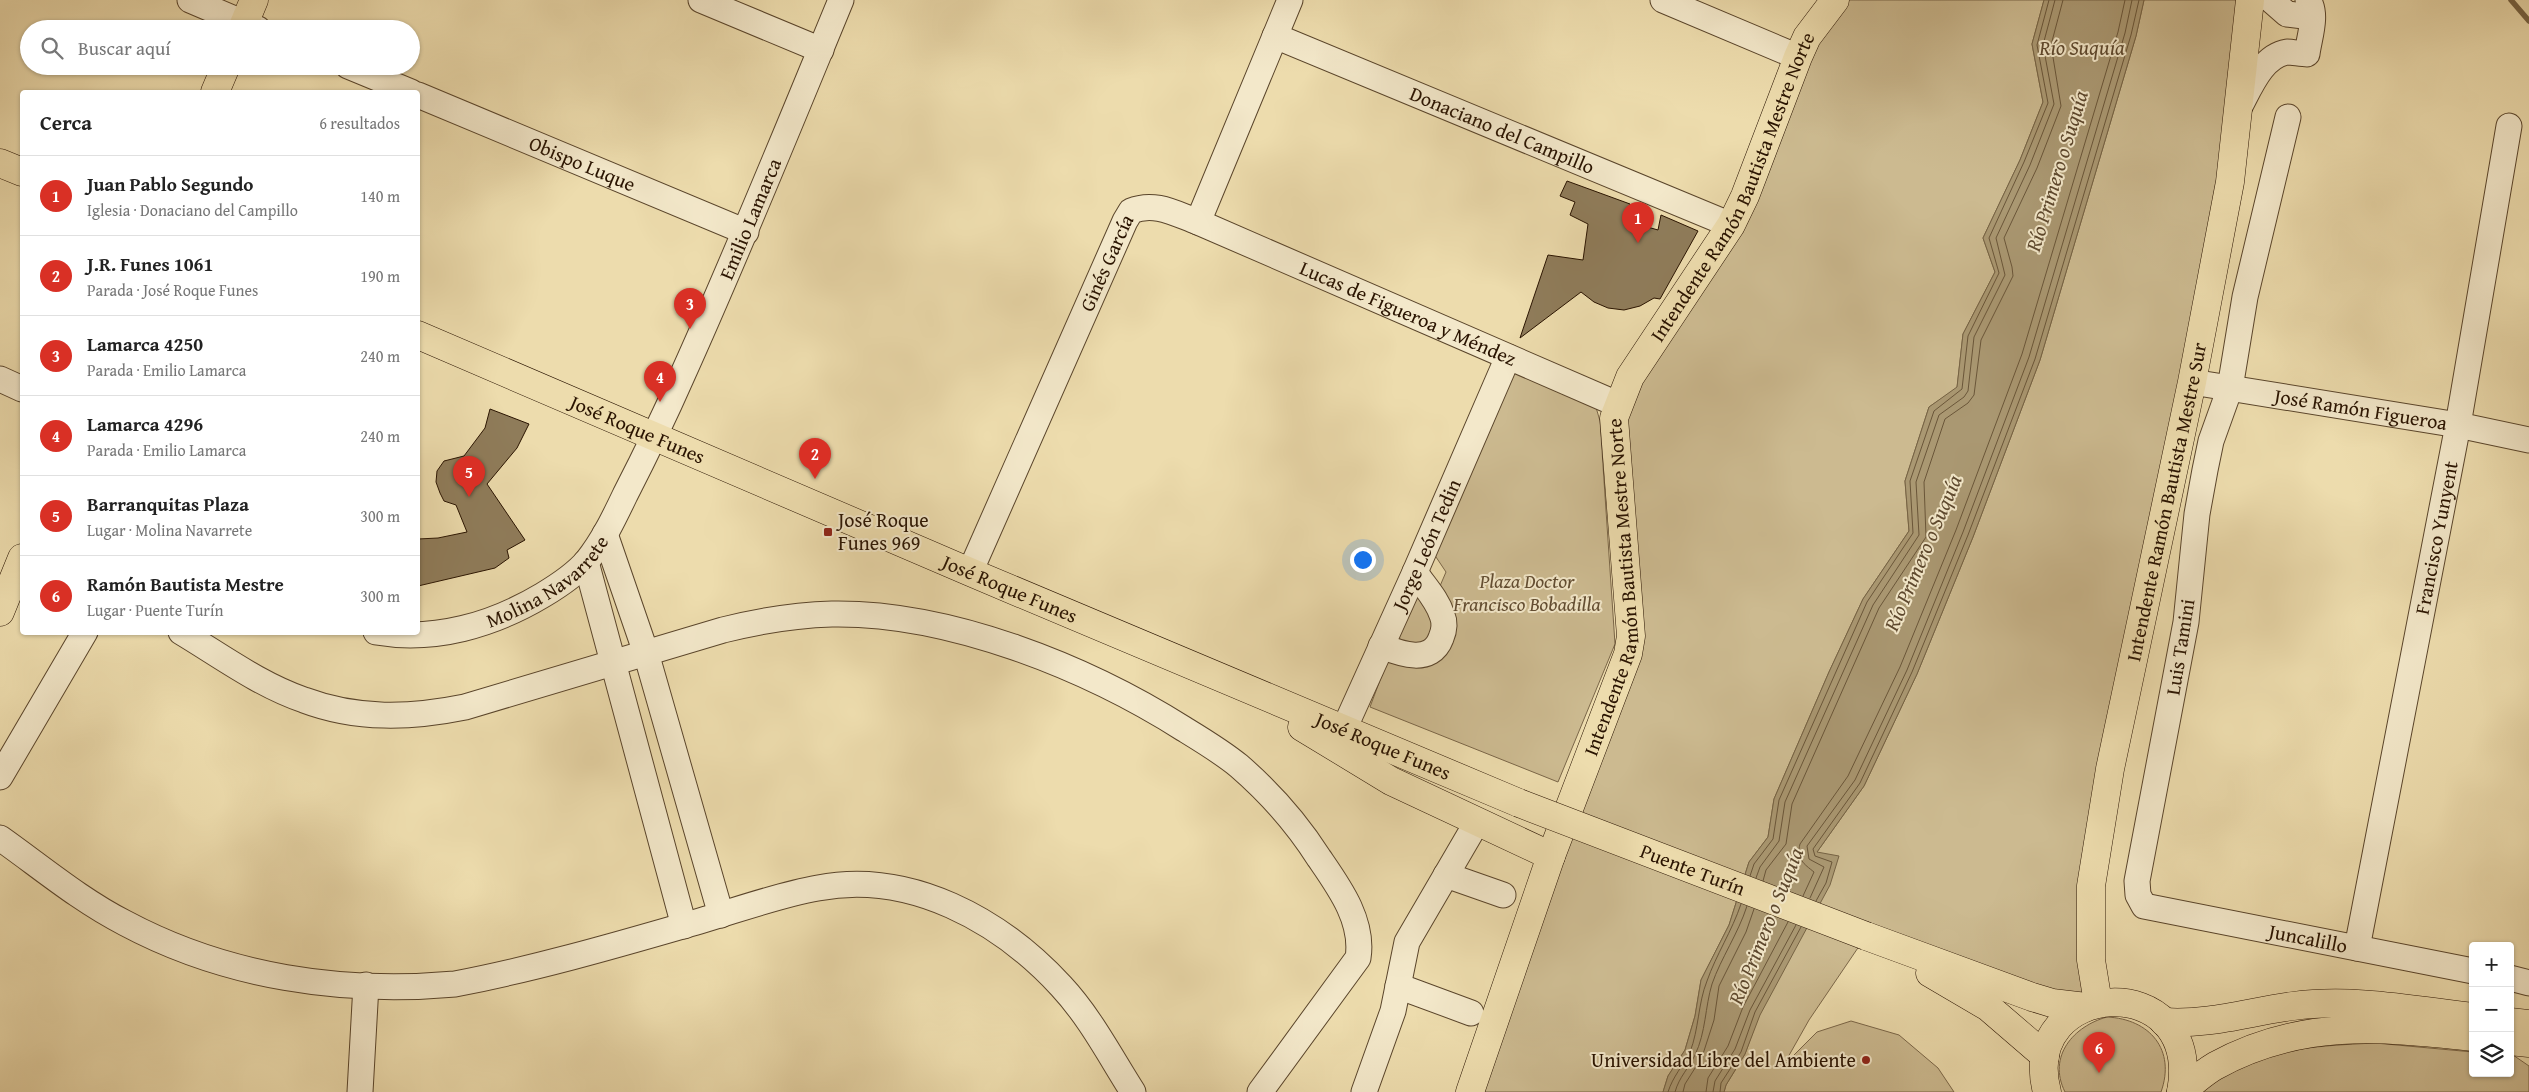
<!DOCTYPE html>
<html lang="es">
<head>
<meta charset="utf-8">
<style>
  body { margin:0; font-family:"Gentium Book Plus",serif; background:#f2f2f2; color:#222 }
  .controls { position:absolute; right:15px; bottom:15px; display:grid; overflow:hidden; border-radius:5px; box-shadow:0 1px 4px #0004 }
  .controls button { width:45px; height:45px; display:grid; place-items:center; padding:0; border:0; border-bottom:1px solid #e0e0e0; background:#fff; color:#222; font:25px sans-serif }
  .you { position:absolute; left:1362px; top:559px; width:18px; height:18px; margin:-12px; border:4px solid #fff; border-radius:50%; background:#1a73e8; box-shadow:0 0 0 8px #1a73e833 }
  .badge { display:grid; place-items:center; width:32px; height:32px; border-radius:50%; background:#d93025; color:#fff; font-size:16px; font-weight:700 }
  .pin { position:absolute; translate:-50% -41px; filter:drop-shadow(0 1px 2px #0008) }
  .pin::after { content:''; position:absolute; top:26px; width:18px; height:15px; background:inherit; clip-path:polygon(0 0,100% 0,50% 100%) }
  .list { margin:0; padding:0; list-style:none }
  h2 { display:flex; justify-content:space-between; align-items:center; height:65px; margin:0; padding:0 20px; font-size:21px }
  h2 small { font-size:16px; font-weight:400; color:#767676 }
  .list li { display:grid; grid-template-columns:32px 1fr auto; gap:15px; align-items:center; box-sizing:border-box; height:80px; padding:0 20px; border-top:1px solid #e0e0e0 }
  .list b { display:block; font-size:19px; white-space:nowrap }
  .list p { margin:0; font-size:16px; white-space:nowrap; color:#767676 }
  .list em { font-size:16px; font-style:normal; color:#767676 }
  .icon { flex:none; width:28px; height:28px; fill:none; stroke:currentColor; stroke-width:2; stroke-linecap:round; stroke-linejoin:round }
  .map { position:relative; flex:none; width:2529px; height:1092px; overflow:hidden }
  .search { position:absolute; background:#fff; box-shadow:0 1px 4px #0004; left:20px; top:20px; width:400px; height:55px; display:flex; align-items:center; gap:12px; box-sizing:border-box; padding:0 18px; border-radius:28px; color:#767676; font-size:19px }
  .panel { position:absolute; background:#fff; box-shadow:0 1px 4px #0004; left:20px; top:90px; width:400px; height:545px; border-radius:5px }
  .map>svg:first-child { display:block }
</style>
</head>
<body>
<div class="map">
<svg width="2529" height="1092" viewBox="0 0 2529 1092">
  <rect width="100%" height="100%" fill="#eddcad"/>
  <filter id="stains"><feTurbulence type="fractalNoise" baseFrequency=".004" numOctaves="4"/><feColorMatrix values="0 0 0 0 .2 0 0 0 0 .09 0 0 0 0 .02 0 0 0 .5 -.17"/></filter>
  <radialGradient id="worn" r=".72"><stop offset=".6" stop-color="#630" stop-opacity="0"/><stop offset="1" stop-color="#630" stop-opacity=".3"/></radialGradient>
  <path fill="#ccba90" stroke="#7a6648" d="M1835,0H2044L2032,44L2043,102L2020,160L1983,238L1995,272L1963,334L1957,388L1929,407L1905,481L1909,531L1863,599L1829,672L1774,799L1768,837L1749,862L1729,925L1701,980L1695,1016L1685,1050L1668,1076L1663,1092H1470L1619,677L1614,418L1731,225Z
    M2144,0H2250L2110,769L2098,1003L1866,936L1809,1020L1783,1066L1817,1032L1851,1021L1899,1035L1938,1068L1954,1092H1724L1726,1085L1745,1054L1817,852L1864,786L1917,674L1973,537L2040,360L2136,36Z
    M1514,371L1595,404L1600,421L1615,644L1558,782L1370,707L1389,656L1431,660L1437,593L1446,572L1432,551Z
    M1417,595L1424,601L1434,623L1424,646L1400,640L1399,634Z
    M2107,1017C2150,1019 2176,1050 2161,1092H2065C2047,1056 2074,1026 2107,1017Z
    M2375,1043L2473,1052V1073H2510V1055H2513L2529,1066V1092H2203C2247,1048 2316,1046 2375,1043Z"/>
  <path fill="#aa9872" stroke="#766344" d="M2044,0H2144L2136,36L2040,360L1973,537L1917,674L1864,786L1817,852L1839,856L1830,885L1760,1015L1745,1054L1726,1085L1724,1092H1663L1668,1076L1685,1050L1695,1016L1701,980L1729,925L1749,862L1768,837L1774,799L1829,672L1863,599L1909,531L1905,481L1929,407L1957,387L1963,334L1995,272L1983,238L2020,160L2043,102L2032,44Z"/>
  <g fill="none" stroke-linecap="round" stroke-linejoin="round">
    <path stroke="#6a5639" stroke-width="1" d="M1750,876L1754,864L1773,839L1779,800L1867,602L1913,533L1910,481L1934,411L1962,389L1968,336L1999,273L1989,238L2024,162L2048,103L2037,45L2049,0
      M1756,878L1760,867L1779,841L1785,802L1873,605L1919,535L1916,482L1939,415L1964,397L1968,391L1974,337L2005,275L1996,238L2030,165L2054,104L2043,45L2055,0
      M1763,881L1766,870L1786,844L1792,804L1879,608L1926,537L1924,482L1945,419L1968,403L1974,395L1981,340L2013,276L2012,267L2004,238L2037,168L2061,106L2051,45L2063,0
      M1803,896L1814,872C1804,864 1796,859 1800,844L1848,776L1900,667L1956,530L2022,354L2118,32L2125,0
      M1810,898L1824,867L1809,859L1807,846L1855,780L1907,670L1963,532L2029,357L2125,33L2132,0
      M1816,901L1826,883L1832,862L1815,856L1813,849L1860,783L1912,672L1968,535L2035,359L2131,35L2139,0
      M1668,1092C1673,1076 1683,1066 1690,1052C1699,1029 1698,1003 1707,981C1716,955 1732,931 1741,904
      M1675,1092C1679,1077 1689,1068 1695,1055C1706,1032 1705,1007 1712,984C1721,958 1738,934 1747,906
      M1683,1092L1685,1084L1702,1057L1714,1020L1719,986L1746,932L1754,909
      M1706,1092L1708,1078L1728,1046L1743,1007L1788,922
      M1713,1092L1715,1081L1735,1049L1750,1010L1796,925
      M1720,1092L1721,1083L1741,1052L1755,1012L1801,927"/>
    <path stroke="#766344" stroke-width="5.5" d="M2511,0L2529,21"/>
  </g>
  <path fill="#8f7c5a" stroke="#291300" d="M1567,181L1630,204V222L1658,230L1661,215L1698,231L1660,299L1654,298L1640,306L1624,310L1608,308L1594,302L1581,292L1520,338L1548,255L1583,260L1588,224L1570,215L1575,202L1560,196Z
    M490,409L529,424L517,448L487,484L525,540L507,550L509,558L495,568L418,586V539L438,538L467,532L456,505L444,501L440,493L436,482L437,471L444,461L464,456L485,428Z"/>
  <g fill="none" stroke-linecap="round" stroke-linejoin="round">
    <defs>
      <g id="minor">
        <path d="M190,0L258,29"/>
        <path d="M701,0L821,50"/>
        <path d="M1663,0L1798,57"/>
        <path d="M2271,0L2287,14L2312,17"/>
        <path id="s1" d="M1275,36L1731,225"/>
        <path d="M348,66L411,92"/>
        <path id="s2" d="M418,95L746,232"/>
        <path d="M2239,108C2250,88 2262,56 2287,52C2293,52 2301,54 2307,54C2309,38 2318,14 2308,0"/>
        <path id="s3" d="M2288,117L2245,297L2230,388L2211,441L2205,470L2197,514L2186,622L2137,881L2138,895L2144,906L2473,971"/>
        <path id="s4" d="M1198,222L1617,404"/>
        <path d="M0,379L22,389"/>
        <path id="s5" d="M2192,382L2458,425L2529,440"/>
        <path d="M605,534L646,653L721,915"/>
        <path d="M586,562L684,926"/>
        <path id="s6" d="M970,572L1125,221L1131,211C1155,201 1176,214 1198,222L1290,0"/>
        <path d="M181,632C221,656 260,685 304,700C357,720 411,718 465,707L723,630C759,621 795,615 832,614C949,612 1086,667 1184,729C1202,740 1222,752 1239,766C1269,792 1298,825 1319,858C1339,887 1364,921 1358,958L1260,1092"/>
        <path id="s7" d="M376,632C435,642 493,625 543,595C558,586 575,575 587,561C603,541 614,518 625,495C645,456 664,417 682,376C738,252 789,126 841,0"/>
        <path d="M1381,646C1401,654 1431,665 1441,638C1444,631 1445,622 1442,615C1437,599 1424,586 1415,572"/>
        <path id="s8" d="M1344,729L1415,572L1508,357"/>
        <path d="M0,777L85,632"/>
        <path d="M0,838C41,867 80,900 125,923C226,977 342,994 455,984C533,969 610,947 686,925C730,913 773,896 818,888C910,870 1000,920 1061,986C1090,1017 1110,1056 1133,1092"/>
        <path d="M1446,875L1503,895"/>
        <path id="s9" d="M2357,948L2458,425L2509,126"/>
        <path d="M2510,978L2529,983"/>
        <path d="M1398,986L1471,1013"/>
        <path d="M360,1092L366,985"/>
        <path d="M1364,1092L1393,1011L1407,942L1477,822"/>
      </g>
      <g id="major">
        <path d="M242,29L254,0"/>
        <path d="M215,92L226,66"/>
        <path d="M0,163L22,172"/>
        <path id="s10" d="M418,335L970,572L1519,803"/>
        <path d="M0,612L22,558"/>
        <path d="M1302,727L1391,781L1551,856"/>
        <path d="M1866,936L2032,997L2052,1003L2086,1007"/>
        <path d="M1930,973L1988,1007L2045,1056"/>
        <path id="s11" d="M2098,1003L2091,960V886L2110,769L2192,382L2230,182L2250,0"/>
        <path d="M2164,1022C2210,1025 2248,1012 2293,1006C2353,998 2413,1010 2473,1017"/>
        <path d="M2510,1022L2529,1024"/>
        <path d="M2510,1041L2529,1043"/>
        <path id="s12" d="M1470,1092L1551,856L1628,654L1631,636L1614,418L1630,377L1731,225L1745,196L1798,57L1807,37L1835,0"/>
        <path d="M2047,1092C2017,979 2204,966 2181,1092"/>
        <path d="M2181,1092C2192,1083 2203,1073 2215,1066C2300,1019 2380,1027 2473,1037"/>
      </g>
    </defs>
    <use href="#minor" stroke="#5a452b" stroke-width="27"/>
    <use href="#major" stroke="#291300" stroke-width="29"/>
    <use href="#minor" stroke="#f3e8ca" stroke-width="25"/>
    <use href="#major" stroke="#eddcad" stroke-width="28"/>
    <defs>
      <g id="major-bridge">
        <path id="s13" d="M1519,803L1866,936"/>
      </g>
    </defs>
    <use href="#major-bridge" stroke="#291300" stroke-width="29" stroke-linecap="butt"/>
    <use href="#major-bridge" stroke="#eddcad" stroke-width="28"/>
  </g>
  <g fill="#8f2418" stroke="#f3e8ca" stroke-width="2">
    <rect x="823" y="527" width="10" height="10" rx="2.5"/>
    <circle cx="1866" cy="1060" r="5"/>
  </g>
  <g text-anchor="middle" stroke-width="4" stroke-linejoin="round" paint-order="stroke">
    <g font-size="20" fill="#291300" stroke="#f3e8ca">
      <text dy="7" stroke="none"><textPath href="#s1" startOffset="246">Donaciano del Campillo</textPath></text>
      <text dy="7" stroke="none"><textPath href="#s2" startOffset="178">Obispo Luque</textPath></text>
      <text dy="7" stroke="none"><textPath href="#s12" startOffset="964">Intendente Ramón Bautista Mestre Norte</textPath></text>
      <text dy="7" stroke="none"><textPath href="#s7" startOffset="610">Emilio Lamarca</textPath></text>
      <text dy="7" stroke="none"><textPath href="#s6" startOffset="338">Ginés García</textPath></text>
      <text dy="7" stroke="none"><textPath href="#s4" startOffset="229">Lucas de Figueroa y Méndez</textPath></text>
      <text dy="7" stroke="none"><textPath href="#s5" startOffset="171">José Ramón Figueroa</textPath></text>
      <text dy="7" stroke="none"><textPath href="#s10" startOffset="239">José Roque Funes</textPath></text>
      <text dy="7" stroke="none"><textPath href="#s11" startOffset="509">Intendente Ramón Bautista Mestre Sur</textPath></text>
      <text dy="7" stroke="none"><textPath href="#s9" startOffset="418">Francisco Yunyent</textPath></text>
      <text dy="7" stroke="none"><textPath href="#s8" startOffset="202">Jorge León Tedin</textPath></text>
      <text dy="7" stroke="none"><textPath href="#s7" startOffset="186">Molina Navarrete</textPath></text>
      <text dy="7" stroke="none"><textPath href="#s12" startOffset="530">Intendente Ramón Bautista Mestre Norte</textPath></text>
      <text dy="7" stroke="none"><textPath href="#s10" startOffset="644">José Roque Funes</textPath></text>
      <text transform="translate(2180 647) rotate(-81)" y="7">Luis Tamini</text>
      <text dy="7" stroke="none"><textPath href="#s10" startOffset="1049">José Roque Funes</textPath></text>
      <text dy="7" stroke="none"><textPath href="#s13" startOffset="186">Puente Turín</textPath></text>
      <text dy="7" stroke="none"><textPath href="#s3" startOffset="974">Juncalillo</textPath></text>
    </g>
    <g font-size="20" fill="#291300" stroke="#f3e8ca" text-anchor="start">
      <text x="838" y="527">José Roque<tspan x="838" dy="23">Funes 969</tspan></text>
      <text x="1856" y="1067" text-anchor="end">Universidad Libre del Ambiente</text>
    </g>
    <g font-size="20" font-style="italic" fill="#624d32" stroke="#f3e8ca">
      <text x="1527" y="588">Plaza Doctor<tspan x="1527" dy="23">Francisco Bobadilla</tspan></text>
    </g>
    <g font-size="21" font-style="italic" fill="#5d482e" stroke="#f3e8ca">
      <text x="2082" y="55">Río Suquía</text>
      <text transform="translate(2057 171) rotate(-73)" y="7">Río Primero o Suquía</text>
      <text transform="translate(1923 553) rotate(-67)" y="7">Río Primero o Suquía</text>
      <text transform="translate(1766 926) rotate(-68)" y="7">Río Primero o Suquía</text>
    </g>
  </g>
  <rect width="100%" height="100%" filter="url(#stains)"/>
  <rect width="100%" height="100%" fill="url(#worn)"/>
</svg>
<div class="controls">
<button>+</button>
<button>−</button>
<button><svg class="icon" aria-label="layers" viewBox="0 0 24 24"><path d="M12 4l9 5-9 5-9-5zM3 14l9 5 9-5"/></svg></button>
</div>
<div class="you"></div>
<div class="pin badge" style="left:1638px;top:243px">1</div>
<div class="pin badge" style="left:815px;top:479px">2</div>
<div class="pin badge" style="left:690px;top:329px">3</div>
<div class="pin badge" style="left:660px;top:402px">4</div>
<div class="pin badge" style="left:469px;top:497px">5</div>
<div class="pin badge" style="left:2099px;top:1073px">6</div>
<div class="search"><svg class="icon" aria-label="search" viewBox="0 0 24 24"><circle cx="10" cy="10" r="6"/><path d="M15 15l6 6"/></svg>Buscar aquí</div>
<section class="panel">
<h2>Cerca<small>6 resultados</small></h2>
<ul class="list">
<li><span class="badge">1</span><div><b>Juan Pablo Segundo</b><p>Iglesia · Donaciano del Campillo</p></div><em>140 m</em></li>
<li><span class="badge">2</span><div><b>J.R. Funes 1061</b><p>Parada · José Roque Funes</p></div><em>190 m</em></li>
<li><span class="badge">3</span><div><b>Lamarca 4250</b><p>Parada · Emilio Lamarca</p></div><em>240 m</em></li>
<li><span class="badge">4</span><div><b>Lamarca 4296</b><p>Parada · Emilio Lamarca</p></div><em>240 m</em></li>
<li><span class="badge">5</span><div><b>Barranquitas Plaza</b><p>Lugar · Molina Navarrete</p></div><em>300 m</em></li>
<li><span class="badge">6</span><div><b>Ramón Bautista Mestre</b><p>Lugar · Puente Turín</p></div><em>300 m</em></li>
</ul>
</section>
</div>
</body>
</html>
